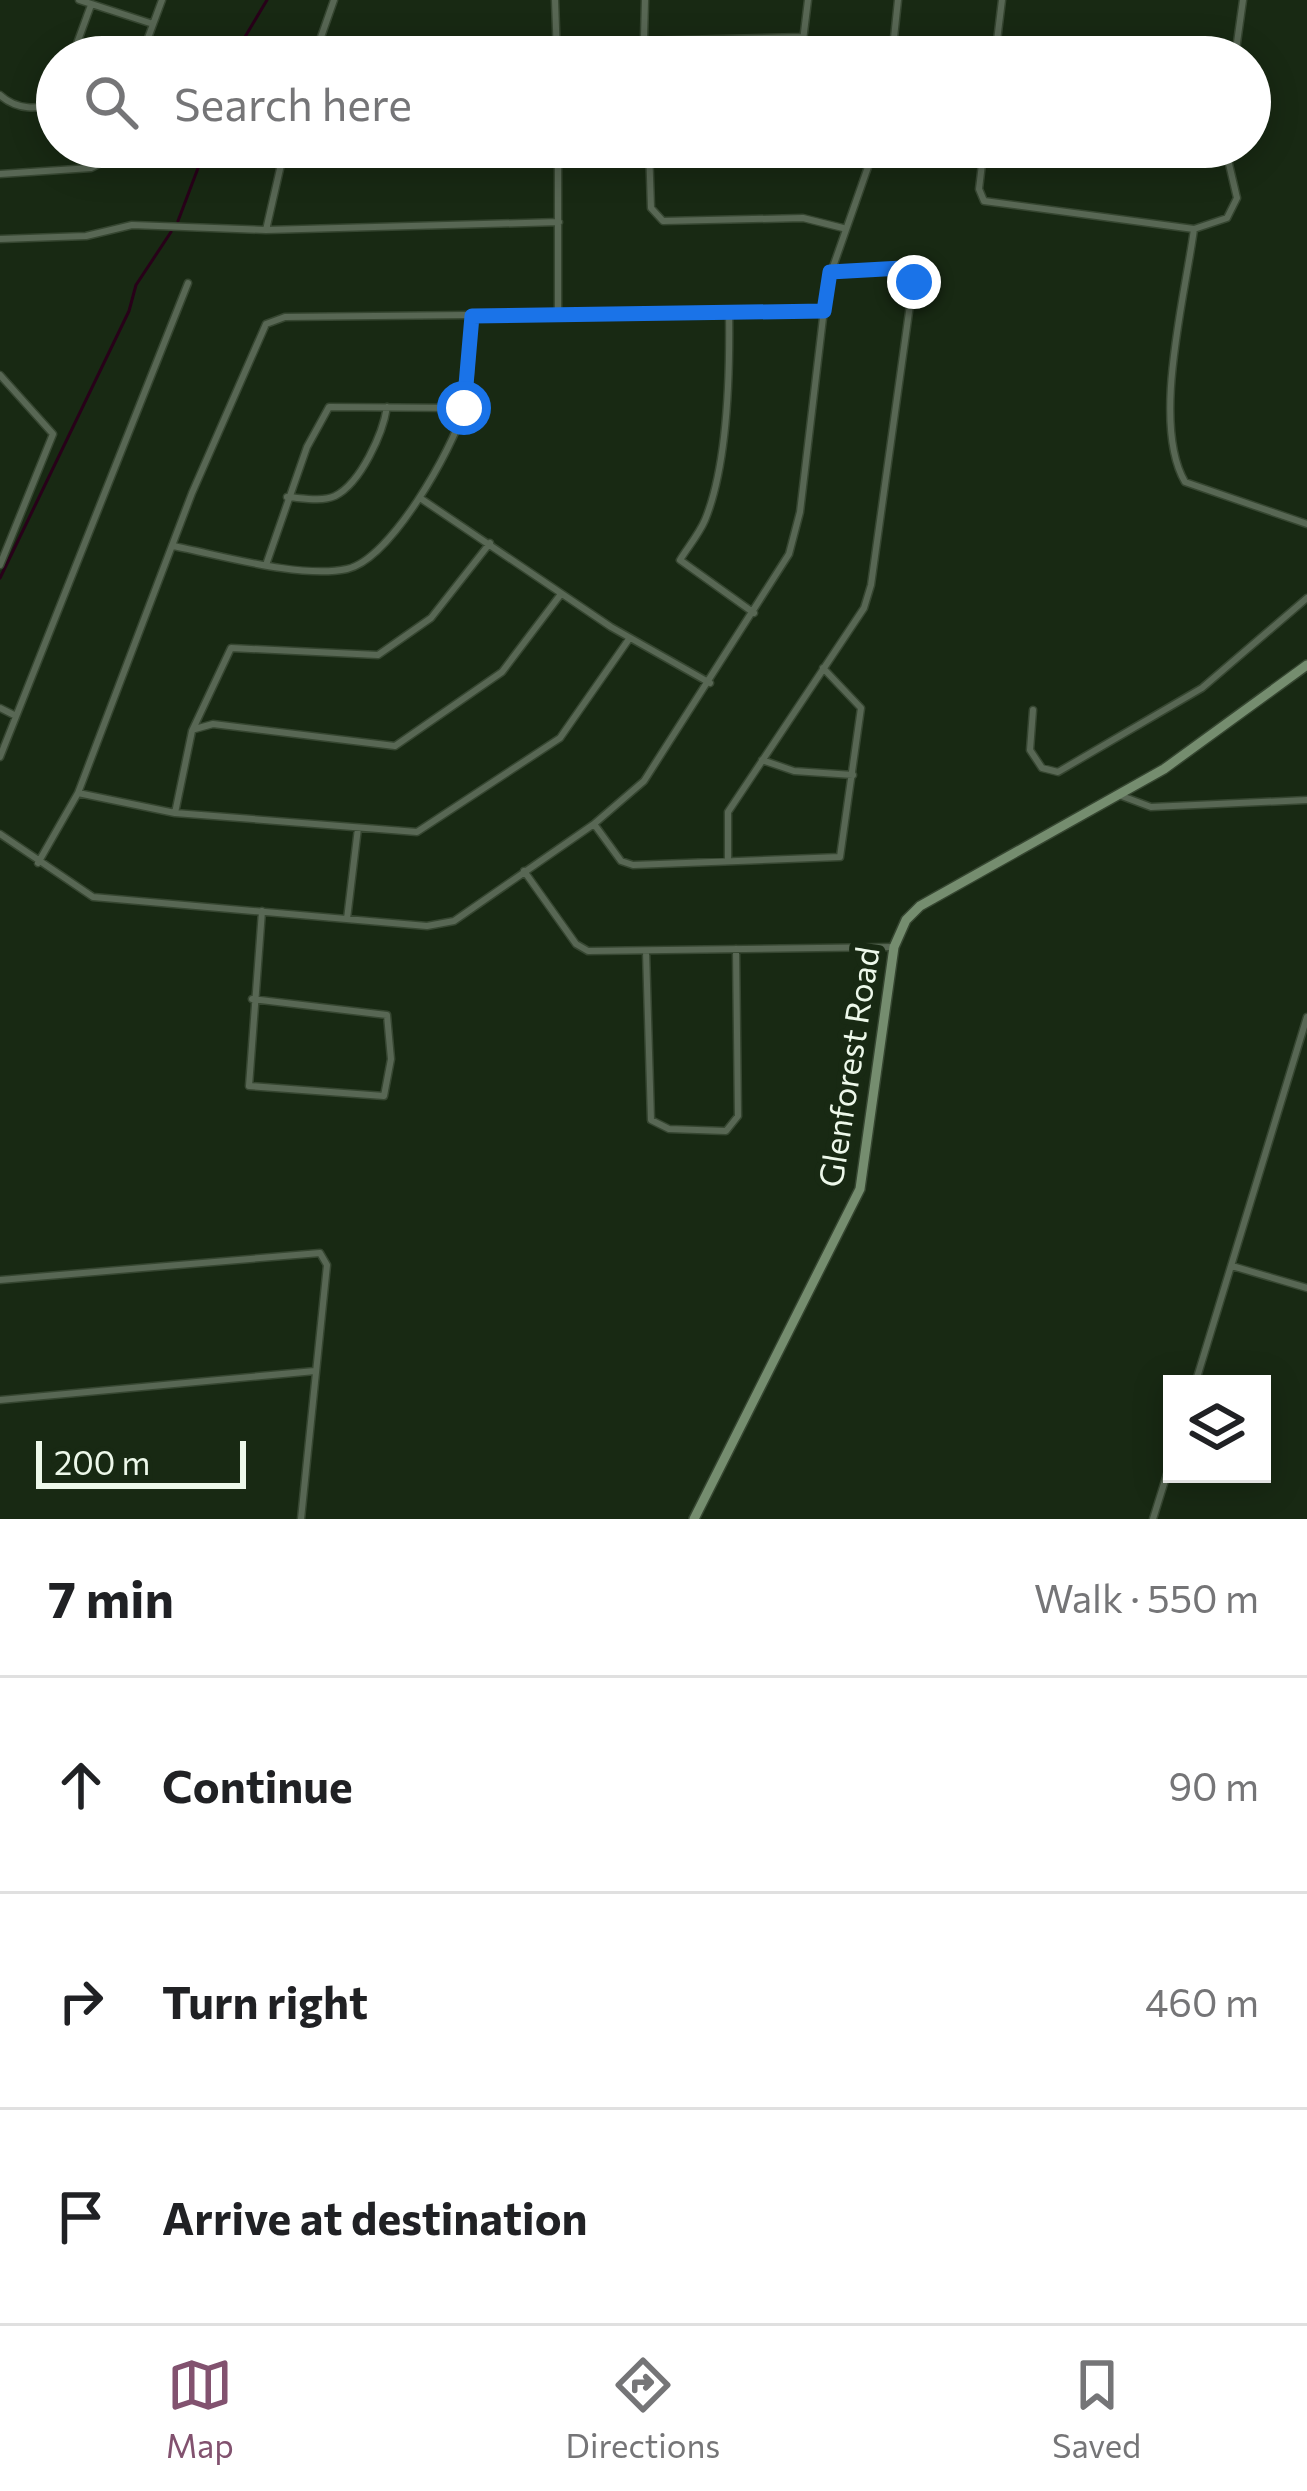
<!DOCTYPE html>
<html lang="en">
<head>
<meta charset="utf-8">
<style>
  body { margin:0; font-family:Commissioner,sans-serif; background:#f2f2f2; color:#202124 }
  .controls { position:absolute; right:36px; bottom:36px; display:grid; overflow:hidden; border-radius:0px; box-shadow:0 6px 30px #0003 }
  .controls button { width:108px; height:108px; display:grid; place-items:center; padding:0; border:0; border-bottom:3px solid #e0e0e0; background:#fff; color:#202124; font:60px sans-serif }
  .scale { position:absolute; left:36px; bottom:30px; width:210px; box-sizing:border-box; padding-left:12px; border:6px solid #edf8ea; border-top:0; font-size:33px; line-height:42px; white-space:nowrap; color:#edf8ea; -webkit-text-stroke:9px #182913; paint-order:stroke }
  .stop { position:absolute; width:36px; height:36px; margin:-27px; border:9px solid #1a73e8; border-radius:50%; background:#fff }
  .stop.end { background:#1a73e8; border-color:#fff; box-shadow:0 3px 12px #0008 }
  .list { margin:0; padding:0; list-style:none }
  h2 { display:flex; justify-content:space-between; align-items:center; height:156px; margin:0; padding:0 48px; font-size:51px }
  h2 small { font-size:39px; font-weight:400; color:#757577 }
  .list li { display:grid; grid-template-columns:78px 1fr auto; gap:36px; align-items:center; box-sizing:border-box; height:216px; padding:0 48px; border-top:3px solid #e0e0e0 }
  .list b { display:block; font-size:45px; white-space:nowrap }
  .list em { font-size:39px; font-style:normal; color:#757577 }
  .icon { flex:none; width:66px; height:66px; fill:none; stroke:currentColor; stroke-width:2; stroke-linecap:round; stroke-linejoin:round }
  .map { position:relative; flex:none; width:1307px; height:1519px; overflow:hidden }
  .search { position:absolute; background:#fff; box-shadow:0 6px 30px #0003; left:36px; right:36px; top:36px; height:132px; display:flex; align-items:center; gap:30px; box-sizing:border-box; padding:0 42px; border-radius:66px; color:#757577; font-size:45px }
  .sheet { height:804px; background:#fff }
  nav { display:flex; justify-content:space-around; align-items:center; box-sizing:border-box; height:168px; border-top:3px solid #e0e0e0; background:#fff; font-size:33px; color:#757577 }
  nav a { display:grid; justify-items:center; gap:6px }
  nav .on { color:#82526f }
  .map>svg:first-child { display:block }
</style>
</head>
<body>
<div class="map">
<svg width="1307" height="1519" viewBox="0 0 1307 1519">
  <rect width="100%" height="100%" fill="#182913"/>
  <g fill="none" stroke-linecap="round" stroke-linejoin="round">
    <path stroke="#280119" stroke-width="3" d="M233,57L267,0
      M178,221L206,147
      M0,578L129,311L136,285L171,232"/>
    <defs>
      <path id="street" d="M79,0L153,24
        M555,0L557,57
        M644,38L645,0
        M557,43L803,37
        M72,57L91,5
        M141,57L162,0
        M314,57L334,0
        M801,57L808,0
        M892,57L898,0
        M995,57L1002,0
        M1235,57L1243,0
        M0,95C15,109 40,112 57,100
        M558,147V315
        M649,147L651,208L663,221L803,218L843,228
        M984,147L979,189L984,201L1194,229
        M1225,147L1237,198L1227,218L1194,229C1185,297 1151,424 1185,482L1307,524
        M0,174L91,168L103,162L109,147
        M266,230L285,147
        M0,239L86,236L132,225L266,230L559,222
        M729,310C730,371 728,464 705,520C699,534 688,547 680,560L754,613
        M0,375L53,434L0,565
        M287,497C302,498 322,502 335,496C361,483 383,433 387,407
        M420,498L611,627L710,683
        M173,546C220,555 301,579 347,569C391,559 452,450 464,409C472,379 471,347 472,317
        M267,562L307,447L329,407L464,408
        M0,708L16,716
        M1033,710L1030,750L1042,768L1058,772L1202,688L1307,598
        M195,729L213,724L395,746L502,672L561,594
        M0,757L188,283
        M762,760L794,771L853,775
        M78,793L175,813L417,832L560,738L629,639
        M1119,795L1151,807L1307,800
        M175,813L192,731L231,648L378,655L431,618L490,543
        M594,824L621,861L633,865L840,857L861,708L823,668
        M0,834L93,897L427,926L454,921L594,824L644,781L789,554L800,512L827,284L875,147
        M728,861V812L864,608L871,585L914,276L903,269L829,272
        M38,863L78,793L192,493L266,324L285,317L824,311
        M524,871L576,944L588,951L894,947
        M347,919L358,828
        M646,951L651,1120L669,1129L726,1131L738,1116L736,949
        M252,999L387,1015L391,1059L384,1096L249,1086L262,911
        M1232,1266L1307,1288
        M0,1280L320,1253L327,1265L301,1519
        M1195,1384L1307,1017
        M0,1400L315,1371
        M1153,1519L1172,1458"/>
      <path id="secondary" d="M694,1519L860,1189L894,947L906,920L920,906L1164,769L1307,665"/>
    </defs>
    <use href="#street" stroke="#364631" stroke-width="9"/>
    <use href="#secondary" stroke="#364631" stroke-width="12"/>
    <use href="#street" stroke="#586754" stroke-width="6"/>
    <use href="#secondary" stroke="#758d6f" stroke-width="9"/>
  </g>
  <g fill="none" stroke-linecap="round" stroke-linejoin="round">
    <path stroke="#1a73e8" stroke-width="15" d="M464,408L472,316L824,311L830,272L902,268L911,272L914,282"/>
  </g>
  <g text-anchor="middle" stroke-width="12" stroke-linejoin="round" paint-order="stroke">
    <g font-size="33" fill="#edf8ea" stroke="#182913">
      <text transform="translate(849 1067) rotate(-81)" y="12">Glenforest Road</text>
    </g>
  </g>
</svg>
<div class="controls">
<button><svg class="icon" aria-label="layers" viewBox="0 0 24 24"><path d="M12 4l9 5-9 5-9-5zM3 14l9 5 9-5"/></svg></button>
</div>
<div class="scale">200 m</div>
<div class="stop" style="left:464px;top:408px"></div>
<div class="stop end" style="left:914px;top:282px"></div>
<div class="search"><svg class="icon" aria-label="search" viewBox="0 0 24 24"><circle cx="10" cy="10" r="6"/><path d="M15 15l6 6"/></svg>Search here</div>
</div>
<section class="sheet">
<h2>7 min<small>Walk · 550 m</small></h2>
<ul class="list">
<li><svg class="icon" aria-label="ahead" viewBox="0 0 24 24"><path d="M12 20V5M6 11l6-6 6 6"/></svg><div><b>Continue</b></div><em>90 m</em></li>
<li><svg class="icon" aria-label="right" viewBox="0 0 24 24"><path d="M7 20v-9h11M14 6l5 5-5 5"/></svg><div><b>Turn right</b></div><em>460 m</em></li>
<li><svg class="icon" aria-label="arrive" viewBox="0 0 24 24"><path d="M6 21V4h12l-3 4 3 4H6"/></svg><div><b>Arrive at destination</b></div></li>
</ul>
</section>
<nav>
<a class="on"><svg class="icon" aria-label="map" viewBox="0 0 24 24"><path d="M3 6l6-2 6 2 6-2v14l-6 2-6-2-6 2zM9 4v14M15 6v14"/></svg>Map</a>
<a><svg class="icon" aria-label="directions" viewBox="0 0 24 24"><path d="M12 3l9 9-9 9-9-9zM9 14v-3h6M13 9l2 2-2 2"/></svg>Directions</a>
<a><svg class="icon" aria-label="saved" viewBox="0 0 24 24"><path d="M7 4h10v16l-5-4-5 4z"/></svg>Saved</a>
</nav>
</body>
</html>
